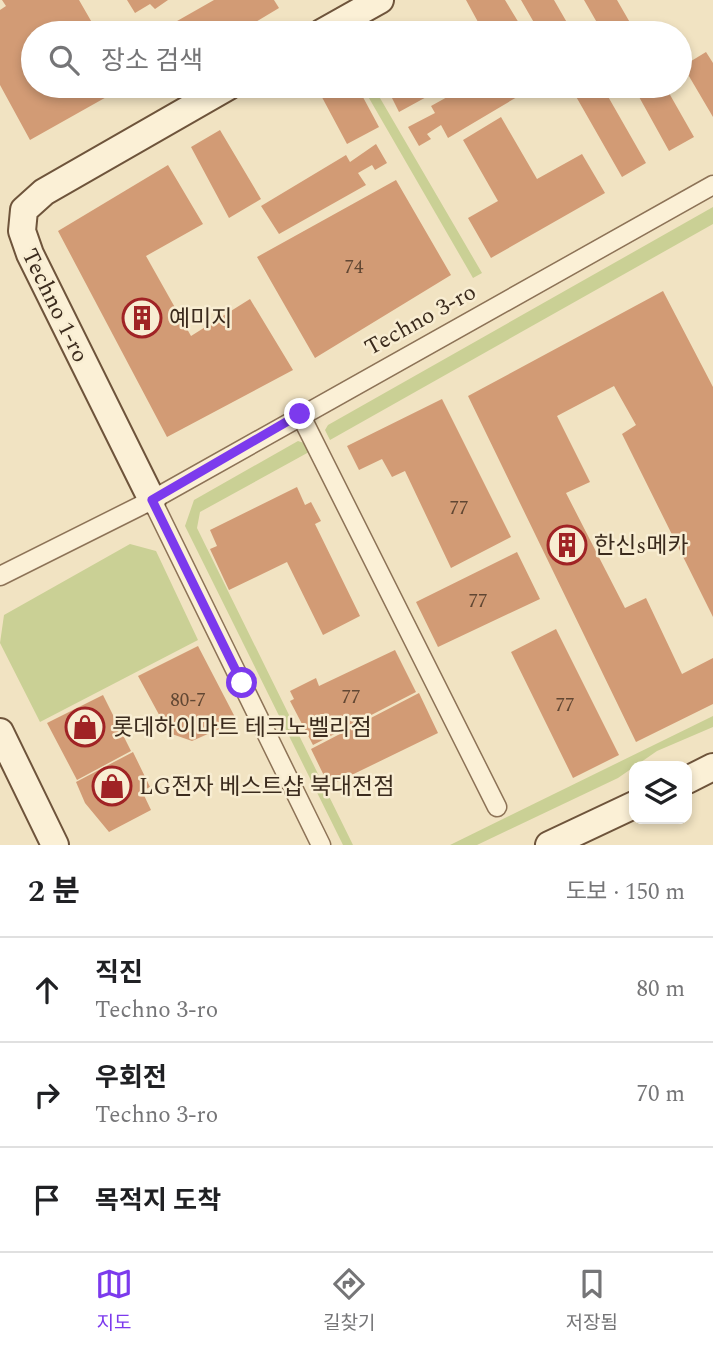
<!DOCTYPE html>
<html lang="ko">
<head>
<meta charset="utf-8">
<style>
  body { margin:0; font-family:Spectral,"Noto Sans KR",serif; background:#f6f6f6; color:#202124 }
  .controls { position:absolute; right:21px; bottom:21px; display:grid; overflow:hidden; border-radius:14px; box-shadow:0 4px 10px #0003 }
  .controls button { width:63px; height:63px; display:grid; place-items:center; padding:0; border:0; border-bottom:2px solid #e0e0e0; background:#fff; color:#202124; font:35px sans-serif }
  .stop { position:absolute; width:21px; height:21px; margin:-16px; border:5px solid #7c3aed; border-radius:50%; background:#fff }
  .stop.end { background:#7c3aed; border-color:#fff; box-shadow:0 2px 7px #0008 }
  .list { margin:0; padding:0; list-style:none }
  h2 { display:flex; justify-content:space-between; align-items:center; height:91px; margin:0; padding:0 28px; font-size:30px }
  h2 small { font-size:23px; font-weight:400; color:#757577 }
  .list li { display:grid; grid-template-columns:46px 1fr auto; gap:21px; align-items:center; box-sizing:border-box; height:105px; padding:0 28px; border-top:2px solid #e0e0e0 }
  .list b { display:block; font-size:26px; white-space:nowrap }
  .list p { margin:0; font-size:23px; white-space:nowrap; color:#757577 }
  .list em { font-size:23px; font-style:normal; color:#757577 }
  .icon { flex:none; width:38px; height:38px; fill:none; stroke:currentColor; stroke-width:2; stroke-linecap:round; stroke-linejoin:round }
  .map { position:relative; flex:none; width:713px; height:845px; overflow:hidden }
  .search { position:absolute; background:#fff; box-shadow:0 4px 10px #0003; left:21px; right:21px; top:21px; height:77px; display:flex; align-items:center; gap:18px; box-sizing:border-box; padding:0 24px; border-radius:38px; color:#757577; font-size:26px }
  .sheet { height:406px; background:#fff }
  nav { display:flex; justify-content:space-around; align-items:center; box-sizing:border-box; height:98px; border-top:2px solid #e0e0e0; background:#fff; font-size:19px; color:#757577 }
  nav a { display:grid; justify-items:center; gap:4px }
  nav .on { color:#7c3aed }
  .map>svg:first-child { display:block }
</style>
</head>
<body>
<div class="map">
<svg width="713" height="845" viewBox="0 0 713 845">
  <rect width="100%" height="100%" fill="#f1e3c2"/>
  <path fill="#cad095" d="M362,86H373L482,273L473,278Z
    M713,207V224L330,440L325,430L328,425Z
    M298,441L304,443L309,452L200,512L197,528L353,845H343L185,526L194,500Z
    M130,544L156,551L198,640L40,722L0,643L4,615Z
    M713,716V727L657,751L618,778L477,845H450Z"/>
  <path fill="#d29b75" d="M2,0H79L98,33H33V86H126L30,140L0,85V10L6,6Z
    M127,0H168L155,9L150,4L135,13Z
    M214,0H274L279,8L237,33H156Z
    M466,0H505L525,33H484Z
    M521,0H554L573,33H540Z
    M584,0H617L636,33H603Z
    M706,52L713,63V117L683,66Z
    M316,86H357L379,127L347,144Z
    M386,86H426L430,95L399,112Z
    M467,86H511L517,97L448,138L441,125L427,134L431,139L419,146L408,127L435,113L431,106Z
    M570,86H602L646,163L622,177Z
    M633,86H665L694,137L669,151Z
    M501,117L537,179L582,154L605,193L491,258L468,218L498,201L463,140Z
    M220,130L261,199L229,218L191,147Z
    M376,144L387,163L375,170L372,165L358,173L366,185L279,234L261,206L346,155L350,162Z
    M168,165L203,224L146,256L191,336L250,299L293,370L167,437L58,231Z
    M396,180L451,275L315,358L257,257Z
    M663,291L713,387V617L622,434L636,425L614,386L557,416L590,482L566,493L625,608L646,598L682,674L713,658V704L636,742L468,396Z
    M442,399L511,537L451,568L405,471L392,477L382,459L359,470L347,446Z
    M297,487L305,505L311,502L321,521L315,524L360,616L323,635L287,562L229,590L210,549L217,546L210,530Z
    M517,552L540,599L438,647L416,602Z
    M556,629L619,755L573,778L511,652Z
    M198,646L237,721L192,741L169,733L138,676Z
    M395,650L416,692L313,745L290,701L294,699L290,691L316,678L319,686Z
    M419,693L438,733L329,786L311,749Z
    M103,695L131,751L77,780L47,723Z
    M133,752L150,787L142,791L151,810L109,832L85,803L76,782Z"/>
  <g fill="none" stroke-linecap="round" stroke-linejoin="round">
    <defs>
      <path id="street" d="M300,414L497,807
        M152,500L321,845
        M0,576L152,500L713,185"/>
      <path id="secondary" d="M321,33L380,0
        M152,500L30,254L22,231L24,210L44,192L229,86
        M0,732L55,845
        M687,780L713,767
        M549,845L634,805"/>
    </defs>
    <use href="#street" stroke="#8d7357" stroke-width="21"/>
    <use href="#secondary" stroke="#6e543b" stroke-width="30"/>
    <use href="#street" stroke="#fbf0d6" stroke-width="18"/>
    <use href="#secondary" stroke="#fbf0d6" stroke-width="26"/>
  </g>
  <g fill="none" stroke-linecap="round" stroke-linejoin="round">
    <path stroke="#7c3aed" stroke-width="9" d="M242,683L152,500L300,414"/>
  </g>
  <defs>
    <symbol id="building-ring" viewBox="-11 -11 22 22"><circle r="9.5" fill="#f8edd2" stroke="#a02325" stroke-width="1.5"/><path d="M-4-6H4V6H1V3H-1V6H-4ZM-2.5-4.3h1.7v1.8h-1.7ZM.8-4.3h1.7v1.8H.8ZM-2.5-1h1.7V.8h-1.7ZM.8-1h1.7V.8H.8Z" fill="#a02325"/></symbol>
    <symbol id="shop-ring" viewBox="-11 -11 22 22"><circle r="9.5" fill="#f8edd2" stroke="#a02325" stroke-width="1.5"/><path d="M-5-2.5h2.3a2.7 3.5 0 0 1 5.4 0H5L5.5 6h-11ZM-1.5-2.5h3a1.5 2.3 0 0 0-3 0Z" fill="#a02325"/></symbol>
  </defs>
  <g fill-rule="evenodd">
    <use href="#building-ring" x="120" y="296" width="44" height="44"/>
    <use href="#building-ring" x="545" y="523" width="44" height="44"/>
    <use href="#shop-ring" x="63" y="705" width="44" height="44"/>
    <use href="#shop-ring" x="90" y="764" width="44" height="44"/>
  </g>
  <g text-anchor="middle" stroke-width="5" stroke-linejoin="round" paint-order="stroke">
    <g font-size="19" fill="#614733">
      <text x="354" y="273">74</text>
      <text x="459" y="514">77</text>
      <text x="478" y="607">77</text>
      <text x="351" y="703">77</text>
      <text x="188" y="706">80-7</text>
      <text x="565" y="711">77</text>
    </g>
    <g font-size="23" fill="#3b2b1d" stroke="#f8edd2">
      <text transform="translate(56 305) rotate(64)" y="8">Techno 1-ro</text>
      <text transform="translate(420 319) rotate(-29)" y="8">Techno 3-ro</text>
    </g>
    <g font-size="23" fill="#3b2b1d" stroke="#f8edd2" text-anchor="start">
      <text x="169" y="326">예미지</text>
      <text x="594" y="553">한신s메카</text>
      <text x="112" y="735">롯데하이마트 테크노벨리점</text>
      <text x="139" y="794">LG전자 베스트샵 북대전점</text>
    </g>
  </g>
</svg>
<div class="controls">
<button><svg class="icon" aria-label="layers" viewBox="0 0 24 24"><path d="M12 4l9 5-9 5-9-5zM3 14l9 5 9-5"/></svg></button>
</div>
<div class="stop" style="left:242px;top:683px"></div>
<div class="stop end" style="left:300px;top:414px"></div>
<div class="search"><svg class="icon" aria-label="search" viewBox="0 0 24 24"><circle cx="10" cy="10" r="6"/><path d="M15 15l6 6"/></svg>장소 검색</div>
</div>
<section class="sheet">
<h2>2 분<small>도보 · 150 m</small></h2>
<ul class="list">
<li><svg class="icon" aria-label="ahead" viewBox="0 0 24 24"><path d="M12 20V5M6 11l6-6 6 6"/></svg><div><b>직진</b><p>Techno 3-ro</p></div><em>80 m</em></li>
<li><svg class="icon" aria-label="right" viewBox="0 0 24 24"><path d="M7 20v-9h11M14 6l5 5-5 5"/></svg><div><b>우회전</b><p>Techno 3-ro</p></div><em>70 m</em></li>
<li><svg class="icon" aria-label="arrive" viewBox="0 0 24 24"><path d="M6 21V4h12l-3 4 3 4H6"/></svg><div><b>목적지 도착</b></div></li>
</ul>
</section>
<nav>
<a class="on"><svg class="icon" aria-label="map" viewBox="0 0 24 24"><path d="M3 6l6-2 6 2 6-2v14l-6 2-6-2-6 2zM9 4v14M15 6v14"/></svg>지도</a>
<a><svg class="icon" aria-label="directions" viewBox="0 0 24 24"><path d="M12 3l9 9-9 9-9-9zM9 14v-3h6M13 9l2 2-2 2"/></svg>길찾기</a>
<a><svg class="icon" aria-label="saved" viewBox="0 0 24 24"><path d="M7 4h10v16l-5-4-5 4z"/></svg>저장됨</a>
</nav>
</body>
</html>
